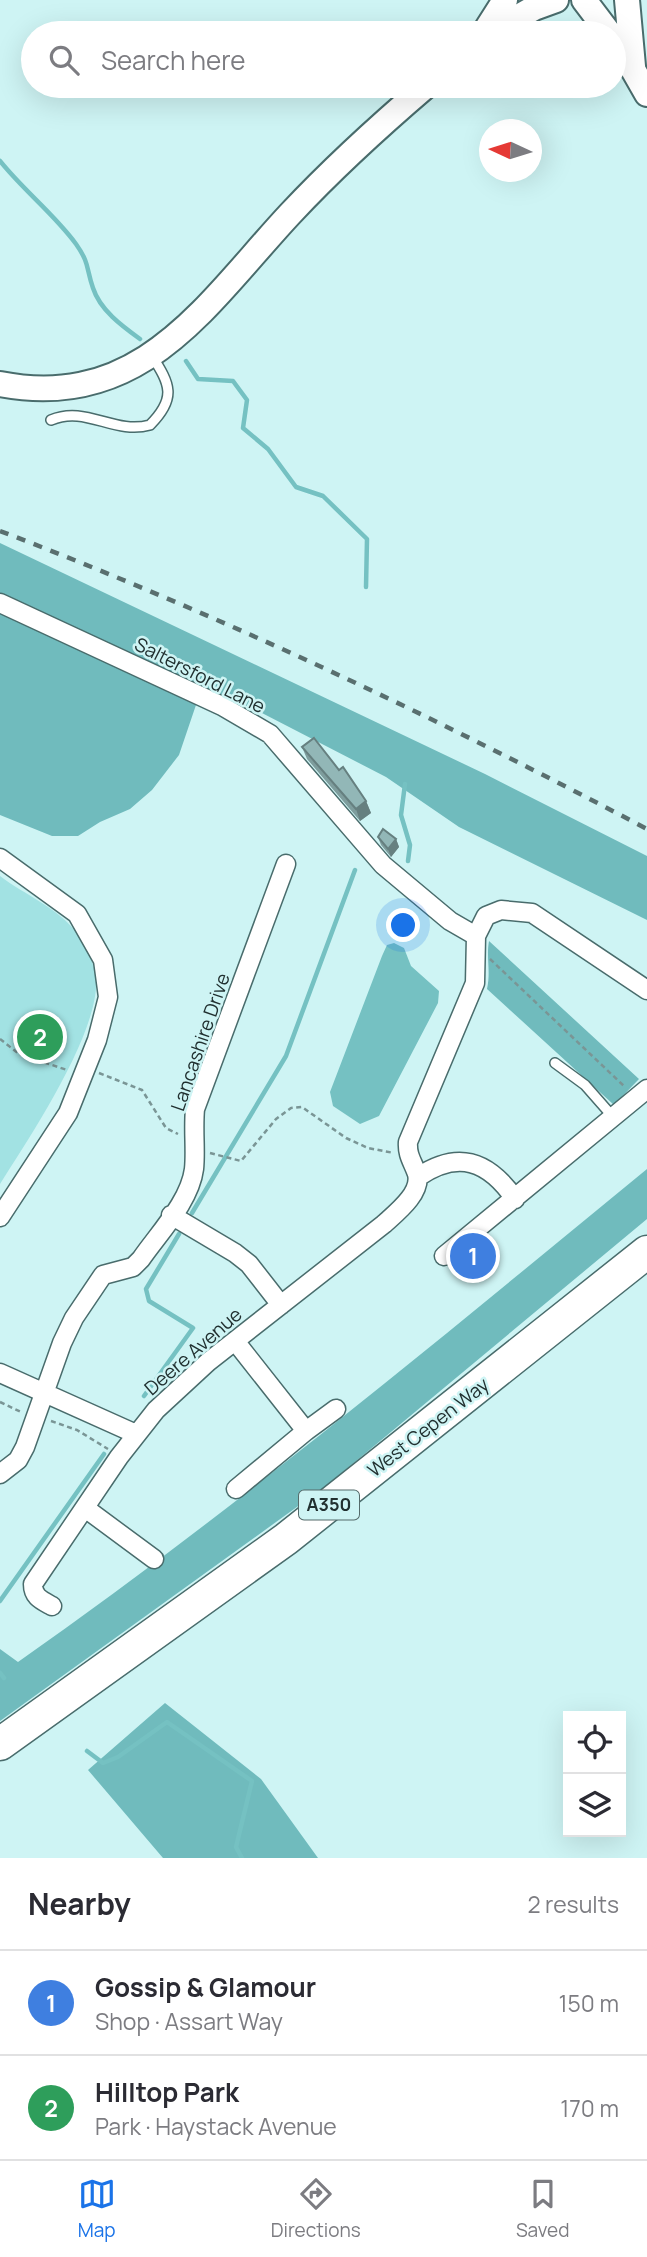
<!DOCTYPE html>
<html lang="en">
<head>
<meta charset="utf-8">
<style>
  body { margin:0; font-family:Manrope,sans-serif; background:#f7f7f7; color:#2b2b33 }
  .controls { position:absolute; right:21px; bottom:21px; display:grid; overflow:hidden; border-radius:0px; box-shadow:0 7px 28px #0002 }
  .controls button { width:63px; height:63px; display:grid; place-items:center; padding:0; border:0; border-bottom:2px solid #e1e1e2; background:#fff; color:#2b2b33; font:35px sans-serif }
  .compass { position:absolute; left:479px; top:119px; width:63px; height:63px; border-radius:50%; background:#fff; box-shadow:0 7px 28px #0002; rotate:274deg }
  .you { position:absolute; left:404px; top:926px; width:24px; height:24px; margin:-18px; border:5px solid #fff; border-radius:50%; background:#1a73e8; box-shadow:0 0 0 10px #1a73e833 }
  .badge { display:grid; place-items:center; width:46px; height:46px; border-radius:50%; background:#1a73e8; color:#fff; font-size:23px; font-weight:700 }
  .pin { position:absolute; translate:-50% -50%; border:4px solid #fff; box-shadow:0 2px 7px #0006 }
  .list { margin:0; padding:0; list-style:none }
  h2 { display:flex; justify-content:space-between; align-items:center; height:91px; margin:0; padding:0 28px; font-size:30px }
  h2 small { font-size:23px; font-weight:400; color:#7c7c81 }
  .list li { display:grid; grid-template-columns:46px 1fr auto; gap:21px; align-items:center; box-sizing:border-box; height:105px; padding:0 28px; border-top:2px solid #e1e1e2 }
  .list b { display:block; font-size:26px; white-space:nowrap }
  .list p { margin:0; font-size:23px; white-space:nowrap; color:#7c7c81 }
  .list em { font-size:23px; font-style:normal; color:#7c7c81 }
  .icon { flex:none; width:38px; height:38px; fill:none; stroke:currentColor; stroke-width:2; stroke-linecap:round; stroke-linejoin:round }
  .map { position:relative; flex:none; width:647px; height:1858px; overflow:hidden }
  .search { position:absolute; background:#fff; box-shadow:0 7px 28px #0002; left:21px; right:21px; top:21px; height:77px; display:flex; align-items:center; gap:18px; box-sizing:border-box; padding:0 24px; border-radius:38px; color:#7c7c81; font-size:26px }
  .sheet { height:301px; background:#fff }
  nav { display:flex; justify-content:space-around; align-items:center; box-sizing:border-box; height:98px; border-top:2px solid #e1e1e2; background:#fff; font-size:19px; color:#7c7c81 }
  nav a { display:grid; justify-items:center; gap:4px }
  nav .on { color:#1a73e8 }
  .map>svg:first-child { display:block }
</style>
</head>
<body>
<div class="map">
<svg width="647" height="1858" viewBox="0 0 647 1858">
  <rect width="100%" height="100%" fill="#cef4f4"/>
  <path fill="#a2e2e3" d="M0,876C25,895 58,908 77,933C86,946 94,962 96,977C101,1031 29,1138 0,1184Z"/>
  <path fill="#70bbbd" d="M0,543L485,774L647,856V920L459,827L386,777L260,712L0,596Z
    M0,612L197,702L179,755L152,790L130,809L100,822L78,836H52L0,815Z
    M489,941L639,1079L614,1105L487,989C491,971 486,958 489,941Z
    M647,1169V1219L326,1486L0,1721V1649L18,1662C236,1509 441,1338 647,1169Z
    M165,1703L261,1779L318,1858H163L88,1770Z"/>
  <path fill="#75c1c2" d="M394,943L404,948L411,966L439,991L438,1003L379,1116L360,1124L333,1106L330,1092L382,956L387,945Z"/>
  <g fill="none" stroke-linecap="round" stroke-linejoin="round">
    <path stroke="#75c1c2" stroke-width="4.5" d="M0,161C24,191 54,214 76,244C90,264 86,268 93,288C100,310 122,326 140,339
      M186,361L198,379L233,381L247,400L243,428L268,449L296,487L323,496L367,539L366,587
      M405,784L401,815L410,845L408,861
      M192,1213L286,1056L355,870
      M144,1396L193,1328L149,1301L146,1289L179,1234
      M0,1601L104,1454
      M0,1673L4,1678
      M87,1751L103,1763L118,1757L167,1722L252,1781L236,1847L242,1858"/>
    <defs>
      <path id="lane" d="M51,420C86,405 114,435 150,425C177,398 170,384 152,356
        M555,1063L585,1085L614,1118"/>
      <path id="street" d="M0,603L222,706L270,734L383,865L450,921L476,936
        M0,858L77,914L103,960L108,997L97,1040L68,1113L0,1217
        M418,1177C458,1150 488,1160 515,1199
        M171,1215L235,1253L249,1264L281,1305
        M444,1256L647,1089
        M235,1341L306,1431L236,1489
        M0,1373L136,1434
        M306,1431L336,1409
        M0,1474L18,1460L25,1447L62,1343L74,1318L103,1275L133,1267L141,1259C159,1233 190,1201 194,1169C196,1151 193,1130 195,1109L286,864
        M85,1508L154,1559
        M52,1606C41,1600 33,1597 33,1584L119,1457L156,1410L208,1362L384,1224C396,1213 422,1193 417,1174C413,1162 407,1156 408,1142L475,983L476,936L486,916L501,910L532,913L647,990"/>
      <path id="secondary" d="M584,0L609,33
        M627,0L633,66
        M484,33L505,0
        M490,33L534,8L556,0
        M623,52L647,94
        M0,384C142,412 207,303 290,214C333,168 378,127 426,86"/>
      <path id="highway" d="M0,1744L286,1539L647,1252"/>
    </defs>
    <use href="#lane" stroke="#496c6c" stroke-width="12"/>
    <use href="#street" stroke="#496c6c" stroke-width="21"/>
    <use href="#secondary" stroke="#496c6c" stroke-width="28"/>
    <use href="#highway" stroke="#496c6c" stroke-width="35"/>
    <path stroke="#7a9595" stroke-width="2.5" stroke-dasharray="5 3.5" stroke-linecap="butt" d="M490,959L625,1087
      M0,1039L19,1054L67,1070
      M99,1073L142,1090L166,1128L178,1134
      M210,1153L241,1161L276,1119L291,1108L302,1107L346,1138L368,1148L394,1153
      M0,1402L21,1412
      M51,1421L77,1430L108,1449"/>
    <use href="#lane" stroke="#fff" stroke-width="9"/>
    <use href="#street" stroke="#fff" stroke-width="18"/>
    <use href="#secondary" stroke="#fff" stroke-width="24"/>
    <use href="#highway" stroke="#fff" stroke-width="32"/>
    <path stroke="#596f6f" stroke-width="4.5" stroke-dasharray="9 9" stroke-linecap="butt" d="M0,531C223,616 437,718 647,829"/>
  </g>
  <path fill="#7e9d9d" d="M302,747L339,770L366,801L371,813L360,821L307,759Z
    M378,837L396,839L399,847L391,857L381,845Z"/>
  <path fill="#668080" d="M366,801L371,813L360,821L356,809Z
    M396,839L399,847L391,857L388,849Z"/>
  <path fill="#92b7b7" stroke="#668080" stroke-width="2" d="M314,738L339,770L343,767L366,801L356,809L302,747Z
    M383,829L396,839L388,849L378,837Z"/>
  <g text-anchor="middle" stroke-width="5" stroke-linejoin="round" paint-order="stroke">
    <rect fill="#cef4f4" stroke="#556b6b" stroke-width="2" x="299" y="1490.5" width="60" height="29" rx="5"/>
    <g font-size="18" font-weight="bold" fill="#213030">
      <text x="329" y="1511">A350</text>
    </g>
    <g font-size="19" fill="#213030" stroke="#cef4f4">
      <text transform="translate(200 675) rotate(27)" y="7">Saltersford Lane</text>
      <text transform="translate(200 1042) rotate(-71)" y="7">Lancashire Drive</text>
      <text transform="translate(193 1351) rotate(-41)" y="7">Deere Avenue</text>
      <text transform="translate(428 1427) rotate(-38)" y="7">West Cepen Way</text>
    </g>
  </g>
</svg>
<div class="controls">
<button><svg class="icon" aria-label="locate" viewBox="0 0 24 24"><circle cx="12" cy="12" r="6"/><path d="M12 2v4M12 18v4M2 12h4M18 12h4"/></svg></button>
<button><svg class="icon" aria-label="layers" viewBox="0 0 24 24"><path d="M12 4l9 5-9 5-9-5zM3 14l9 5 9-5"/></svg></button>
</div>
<svg class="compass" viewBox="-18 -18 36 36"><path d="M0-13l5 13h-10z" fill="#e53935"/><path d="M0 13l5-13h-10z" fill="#7c7c81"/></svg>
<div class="you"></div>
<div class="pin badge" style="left:473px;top:1256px;background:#3f7fe0">1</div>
<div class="pin badge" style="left:40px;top:1037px;background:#2e9e5b">2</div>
<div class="search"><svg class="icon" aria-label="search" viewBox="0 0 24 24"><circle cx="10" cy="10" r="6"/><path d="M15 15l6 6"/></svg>Search here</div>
</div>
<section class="sheet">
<h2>Nearby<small>2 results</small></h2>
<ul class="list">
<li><span class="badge" style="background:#3f7fe0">1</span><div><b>Gossip &amp; Glamour</b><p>Shop · Assart Way</p></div><em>150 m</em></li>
<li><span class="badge" style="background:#2e9e5b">2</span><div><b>Hilltop Park</b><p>Park · Haystack Avenue</p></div><em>170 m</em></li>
</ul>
</section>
<nav>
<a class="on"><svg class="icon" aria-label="map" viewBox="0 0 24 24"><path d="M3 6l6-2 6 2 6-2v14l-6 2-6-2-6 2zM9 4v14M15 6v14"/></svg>Map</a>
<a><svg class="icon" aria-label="directions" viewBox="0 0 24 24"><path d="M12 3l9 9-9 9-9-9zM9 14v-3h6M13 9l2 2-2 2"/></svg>Directions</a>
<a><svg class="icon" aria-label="saved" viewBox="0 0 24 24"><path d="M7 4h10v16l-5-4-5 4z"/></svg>Saved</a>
</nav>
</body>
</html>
